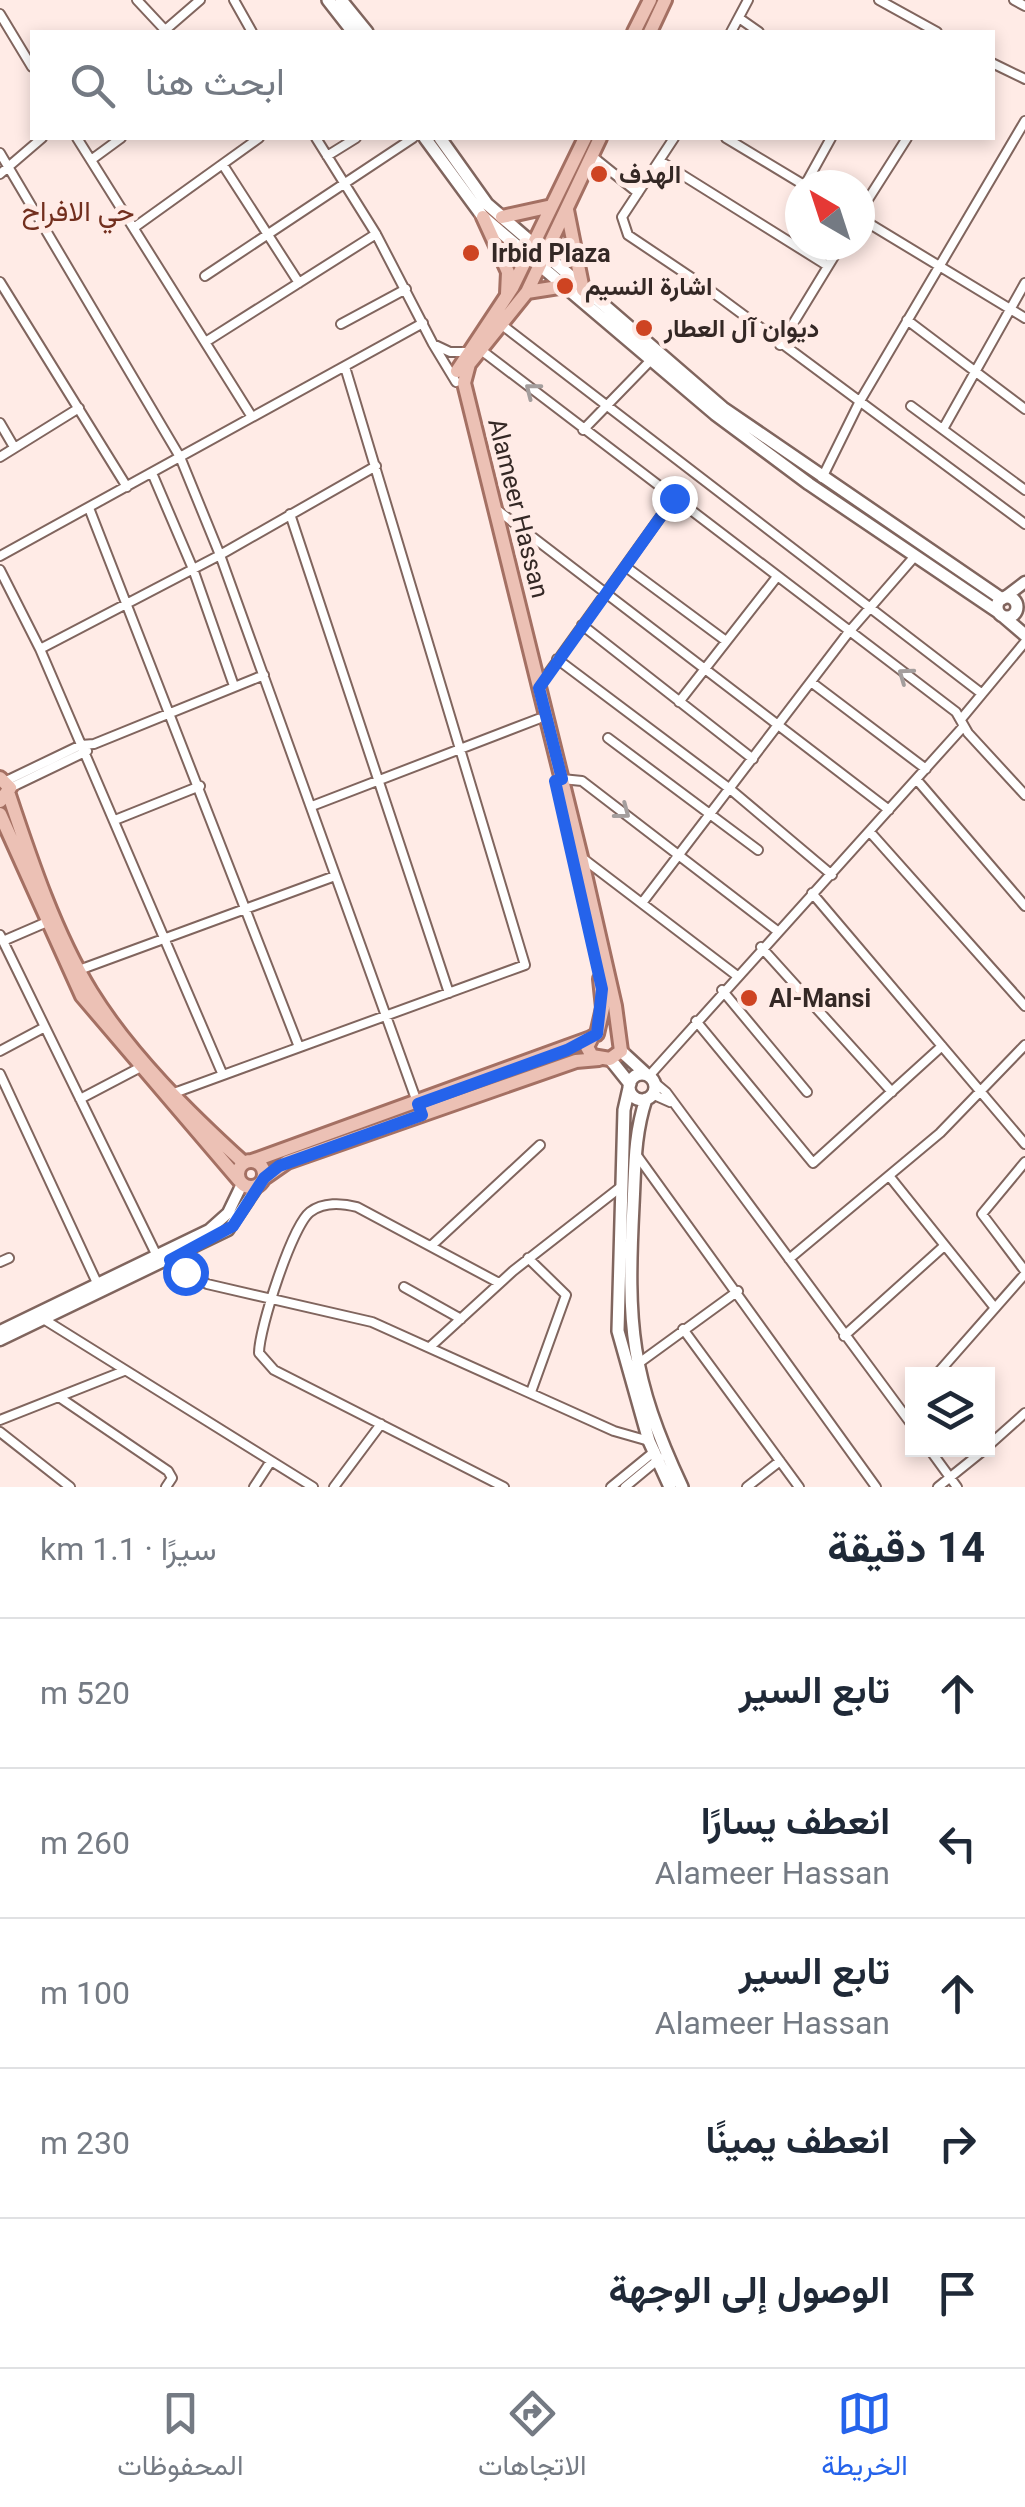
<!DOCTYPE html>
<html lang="ar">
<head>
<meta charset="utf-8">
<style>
  body { margin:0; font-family:Roboto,Vazirmatn,sans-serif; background:#f6f6f7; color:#1f2937; direction:rtl }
  .controls { position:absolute; right:30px; bottom:30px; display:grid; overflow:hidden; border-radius:0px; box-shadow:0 5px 15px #0003 }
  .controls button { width:90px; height:90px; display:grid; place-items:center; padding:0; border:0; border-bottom:2px solid #e0e1e3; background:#fff; color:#1f2937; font:50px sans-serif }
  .compass { position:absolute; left:785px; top:170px; width:90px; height:90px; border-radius:50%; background:#fff; box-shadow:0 5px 15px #0003; rotate:321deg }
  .stop { position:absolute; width:30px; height:30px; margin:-22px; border:8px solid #2563eb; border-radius:50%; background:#fff }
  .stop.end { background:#2563eb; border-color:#fff; box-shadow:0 2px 10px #0008 }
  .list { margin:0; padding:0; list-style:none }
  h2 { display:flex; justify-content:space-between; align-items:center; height:130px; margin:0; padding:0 40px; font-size:42px }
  h2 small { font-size:32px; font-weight:400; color:#747a83 }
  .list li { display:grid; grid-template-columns:65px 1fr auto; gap:30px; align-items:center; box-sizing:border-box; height:150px; padding:0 40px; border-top:2px solid #e0e1e3 }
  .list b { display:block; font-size:38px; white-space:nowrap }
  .list p { margin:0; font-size:32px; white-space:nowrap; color:#747a83 }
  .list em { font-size:32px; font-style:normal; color:#747a83 }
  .icon { flex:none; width:55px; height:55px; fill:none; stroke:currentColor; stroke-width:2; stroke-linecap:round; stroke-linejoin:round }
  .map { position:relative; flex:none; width:1025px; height:1487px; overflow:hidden; direction:ltr }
  .search { position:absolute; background:#fff; box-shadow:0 5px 15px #0003; left:30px; right:30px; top:30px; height:110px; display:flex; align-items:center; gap:25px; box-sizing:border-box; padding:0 35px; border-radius:0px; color:#747a83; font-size:38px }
  .sheet { height:880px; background:#fff }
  nav { display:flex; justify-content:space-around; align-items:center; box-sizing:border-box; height:140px; border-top:2px solid #e0e1e3; background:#fff; font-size:28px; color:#747a83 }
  nav a { display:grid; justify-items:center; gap:5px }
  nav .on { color:#2563eb }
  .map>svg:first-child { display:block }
</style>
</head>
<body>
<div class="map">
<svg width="1025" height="1487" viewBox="0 0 1025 1487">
  <rect width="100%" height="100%" fill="#ffebe6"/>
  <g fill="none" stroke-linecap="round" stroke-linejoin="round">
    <defs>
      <path id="minor" d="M137,0L165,30
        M234,0L252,32
        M879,0L937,32
        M1014,0L1025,6
        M0,14L32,67
        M739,18L759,32
        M163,32L200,0
        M731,32L748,0
        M992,63L1025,79
        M77,138L252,417
        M316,138L376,234L433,344
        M674,138L622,217L628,235L707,288L1025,524
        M726,138L804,185
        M0,153L180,457L220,555L417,1102
        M327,156L356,138
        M592,156L638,193
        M91,160L121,138
        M660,161L828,266
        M223,165L299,283
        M0,174L42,138
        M805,185L831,138
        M860,212L907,138
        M860,218L1025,318
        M135,227L259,138
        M205,276L413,138
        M0,282L127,487
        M907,320L1025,409
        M341,324L406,289
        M502,325L981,693
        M207,341L376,234
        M780,345L841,245
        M481,350L956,712L968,733L1025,795
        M456,382L433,344L450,352H467
        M911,406L1025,490
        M0,423L14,447
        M943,429L1025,283
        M583,430L651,360
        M0,457L79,408
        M152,473L193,569L234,686
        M822,478L860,401L1025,121
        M89,508L299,1047
        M496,509L889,810
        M290,514L449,993
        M0,556L423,323
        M626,567L726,641
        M0,570L40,649L222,1073
        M582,625L753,759
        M40,649L220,555L376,466
        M557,659L730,789L832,875
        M811,682L926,769
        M540,685L674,498
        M679,702L776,578
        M962,718L1025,642
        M608,738L758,850
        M562,779L582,781L776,930
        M917,780L1025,906
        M6,781L81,745L94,744L264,675
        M10,788L87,751
        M312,806L538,719
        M115,820L200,786
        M870,832L1025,1006
        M581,857L736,975
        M812,893L1025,1144
        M642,903L848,633L915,556
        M0,935L157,1256
        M3,941L47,922
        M761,947L892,1092
        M79,970L335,876
        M722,990L807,1092
        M696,1021L813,1163L942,1046
        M0,1051L45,1027
        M0,1074L98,1285
        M649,1076L963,727
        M654,1082L666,1092L912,1425
        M174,1093L525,965L345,367
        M652,1094L670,1102
        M80,1099L139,1068
        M636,1154L876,1487
        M1025,1162L982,1214L1025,1271
        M890,1177L995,1308
        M431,1246L540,1145
        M528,1258L566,1295L531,1392
        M789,1259L940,1133L1025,1045
        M170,1260L207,1284L372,1322L614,1431L649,1441
        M0,1262L9,1258
        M499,1283L357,1207C342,1203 323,1202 310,1212C292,1226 259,1329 259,1353L274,1370L504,1487
        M404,1287L461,1319
        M45,1320L313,1487
        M683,1329L799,1487
        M844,1336L943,1247
        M431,1346L513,1271L622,1186
        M639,1363L738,1291
        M937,1374L1025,1274
        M59,1397L168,1471L172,1478L166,1487
        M0,1420L124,1371
        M0,1432L70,1487
        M988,1446L1025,1413
        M930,1450L957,1487
        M254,1487L271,1461
        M334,1487L381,1424
        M611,1487L655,1451
        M625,1487L660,1458
        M747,1487L780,1461
        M938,1487L984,1450"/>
      <path id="tertiary" d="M1004,598L1025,582
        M0,1331L209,1230L228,1213L242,1184
        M0,1340L228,1230L257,1187"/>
      <path id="secondary" d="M328,0L353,32
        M341,0L367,32
        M425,138L483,217L715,414L809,484L998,612
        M440,138L487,204L723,408L1002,599
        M997 607a10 10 0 1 1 20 0a10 10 0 1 1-20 0Z
        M1004,617L1025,635
        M621,1051L646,1074
        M610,1059L630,1084
        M629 1087a13 13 0 1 1 26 0a13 13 0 1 1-26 0Z
        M629,1088L624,1110L618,1331L649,1441L670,1487
        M646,1099C634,1135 635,1167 633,1205C627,1325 630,1376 682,1487"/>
      <path id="primary" d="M634,32L650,0
        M650,32L665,0
        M567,210L583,290
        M483,217L508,272L507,294
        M502,217L552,206
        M527,292L565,286
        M457,371L512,288L585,138
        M0,778L10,788L0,801
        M9,795C31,861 55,933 91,992C130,1055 190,1114 244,1163
        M0,814L82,996L239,1180
        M597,1034L603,1008L600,979
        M592,1037L587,1047L592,1056L610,1059L621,1051L615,1006L581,857L464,383L469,364L527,292L600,138
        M238 1174a13 13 0 1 1 26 0a13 13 0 1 1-26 0Z
        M252,1161L591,1038
        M264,1178L287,1162L576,1061L599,1059"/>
    </defs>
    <use href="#minor" stroke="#80655e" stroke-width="12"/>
    <use href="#tertiary" stroke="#80655e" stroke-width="15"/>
    <use href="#secondary" stroke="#80655e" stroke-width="16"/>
    <use href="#primary" stroke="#a47063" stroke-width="18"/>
    <use href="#minor" stroke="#fff" stroke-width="8"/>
    <use href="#tertiary" stroke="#fff" stroke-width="10"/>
    <use href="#secondary" stroke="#fff" stroke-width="11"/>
    <use href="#primary" stroke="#ecc1b5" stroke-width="12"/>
  </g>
  <defs><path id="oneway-chevron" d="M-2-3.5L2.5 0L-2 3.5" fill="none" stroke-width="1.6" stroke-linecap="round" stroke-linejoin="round" transform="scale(2.5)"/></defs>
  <g stroke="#a49e9d">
    <use href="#oneway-chevron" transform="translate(532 390) rotate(-142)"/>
    <use href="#oneway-chevron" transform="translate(905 675) rotate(-144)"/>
    <use href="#oneway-chevron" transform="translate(623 812) rotate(37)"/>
  </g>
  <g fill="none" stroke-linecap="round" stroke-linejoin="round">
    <path stroke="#2563eb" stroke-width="12" d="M185,1272L170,1260L233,1226L264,1178L279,1166L422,1115L418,1104L567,1050L597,1034L602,989L555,781L562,779L539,688L674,498"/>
  </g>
  <g fill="#ce4422" stroke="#ffebe6" stroke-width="4">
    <circle cx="599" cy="174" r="10"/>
    <circle cx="471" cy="253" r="10"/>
    <circle cx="565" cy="286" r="10"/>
    <circle cx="644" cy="328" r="10"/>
    <circle cx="749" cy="998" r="10"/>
  </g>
  <g text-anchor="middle" stroke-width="10" stroke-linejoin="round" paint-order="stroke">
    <g font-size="25" font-weight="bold" fill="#342825" stroke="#ffebe6" text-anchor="start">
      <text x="619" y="183">الهدف</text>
      <text x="491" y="262">Irbid Plaza</text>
      <text x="585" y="295">اشارة النسيم</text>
      <text x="664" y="337">ديوان آل العطار</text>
      <text x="769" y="1007">Al-Mansi</text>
    </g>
    <g font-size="25" fill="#342825" stroke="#ffebe6">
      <text transform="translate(519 508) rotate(76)" y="9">Alameer Hassan</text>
    </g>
    <g font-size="28" fill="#722f1e" stroke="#ffebe6">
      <text x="78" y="221">حي الافراح</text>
    </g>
  </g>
</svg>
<div class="controls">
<button><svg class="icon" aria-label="layers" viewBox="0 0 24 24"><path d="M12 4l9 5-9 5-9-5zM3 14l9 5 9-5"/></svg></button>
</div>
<svg class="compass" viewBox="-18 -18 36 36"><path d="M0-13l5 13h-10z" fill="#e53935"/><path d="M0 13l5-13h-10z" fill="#747a83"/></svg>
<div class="stop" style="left:185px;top:1272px"></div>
<div class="stop end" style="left:674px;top:498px"></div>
<div class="search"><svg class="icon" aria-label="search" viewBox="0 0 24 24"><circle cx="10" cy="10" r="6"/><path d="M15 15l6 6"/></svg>ابحث هنا</div>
</div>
<section class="sheet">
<h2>14 دقيقة<small>سيرًا · 1.1 km</small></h2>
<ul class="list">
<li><svg class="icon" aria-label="ahead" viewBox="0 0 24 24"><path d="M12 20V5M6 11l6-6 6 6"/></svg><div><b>تابع السير</b></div><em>520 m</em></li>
<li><svg class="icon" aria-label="left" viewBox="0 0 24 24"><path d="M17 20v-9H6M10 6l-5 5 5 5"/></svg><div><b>انعطف يسارًا</b><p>Alameer Hassan</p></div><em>260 m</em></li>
<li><svg class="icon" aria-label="ahead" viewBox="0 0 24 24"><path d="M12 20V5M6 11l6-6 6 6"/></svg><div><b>تابع السير</b><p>Alameer Hassan</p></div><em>100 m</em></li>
<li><svg class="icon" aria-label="right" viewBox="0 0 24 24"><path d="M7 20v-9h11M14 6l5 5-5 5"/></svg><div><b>انعطف يمينًا</b></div><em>230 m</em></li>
<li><svg class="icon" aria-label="arrive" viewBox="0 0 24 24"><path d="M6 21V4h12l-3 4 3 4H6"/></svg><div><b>الوصول إلى الوجهة</b></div></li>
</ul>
</section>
<nav>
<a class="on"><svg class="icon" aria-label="map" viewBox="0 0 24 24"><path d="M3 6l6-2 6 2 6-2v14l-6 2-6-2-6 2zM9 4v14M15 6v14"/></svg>الخريطة</a>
<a><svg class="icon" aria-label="directions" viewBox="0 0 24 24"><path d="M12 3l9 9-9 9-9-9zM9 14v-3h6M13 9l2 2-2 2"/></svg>الاتجاهات</a>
<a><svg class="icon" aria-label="saved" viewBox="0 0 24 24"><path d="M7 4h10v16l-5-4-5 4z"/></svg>المحفوظات</a>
</nav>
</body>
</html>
